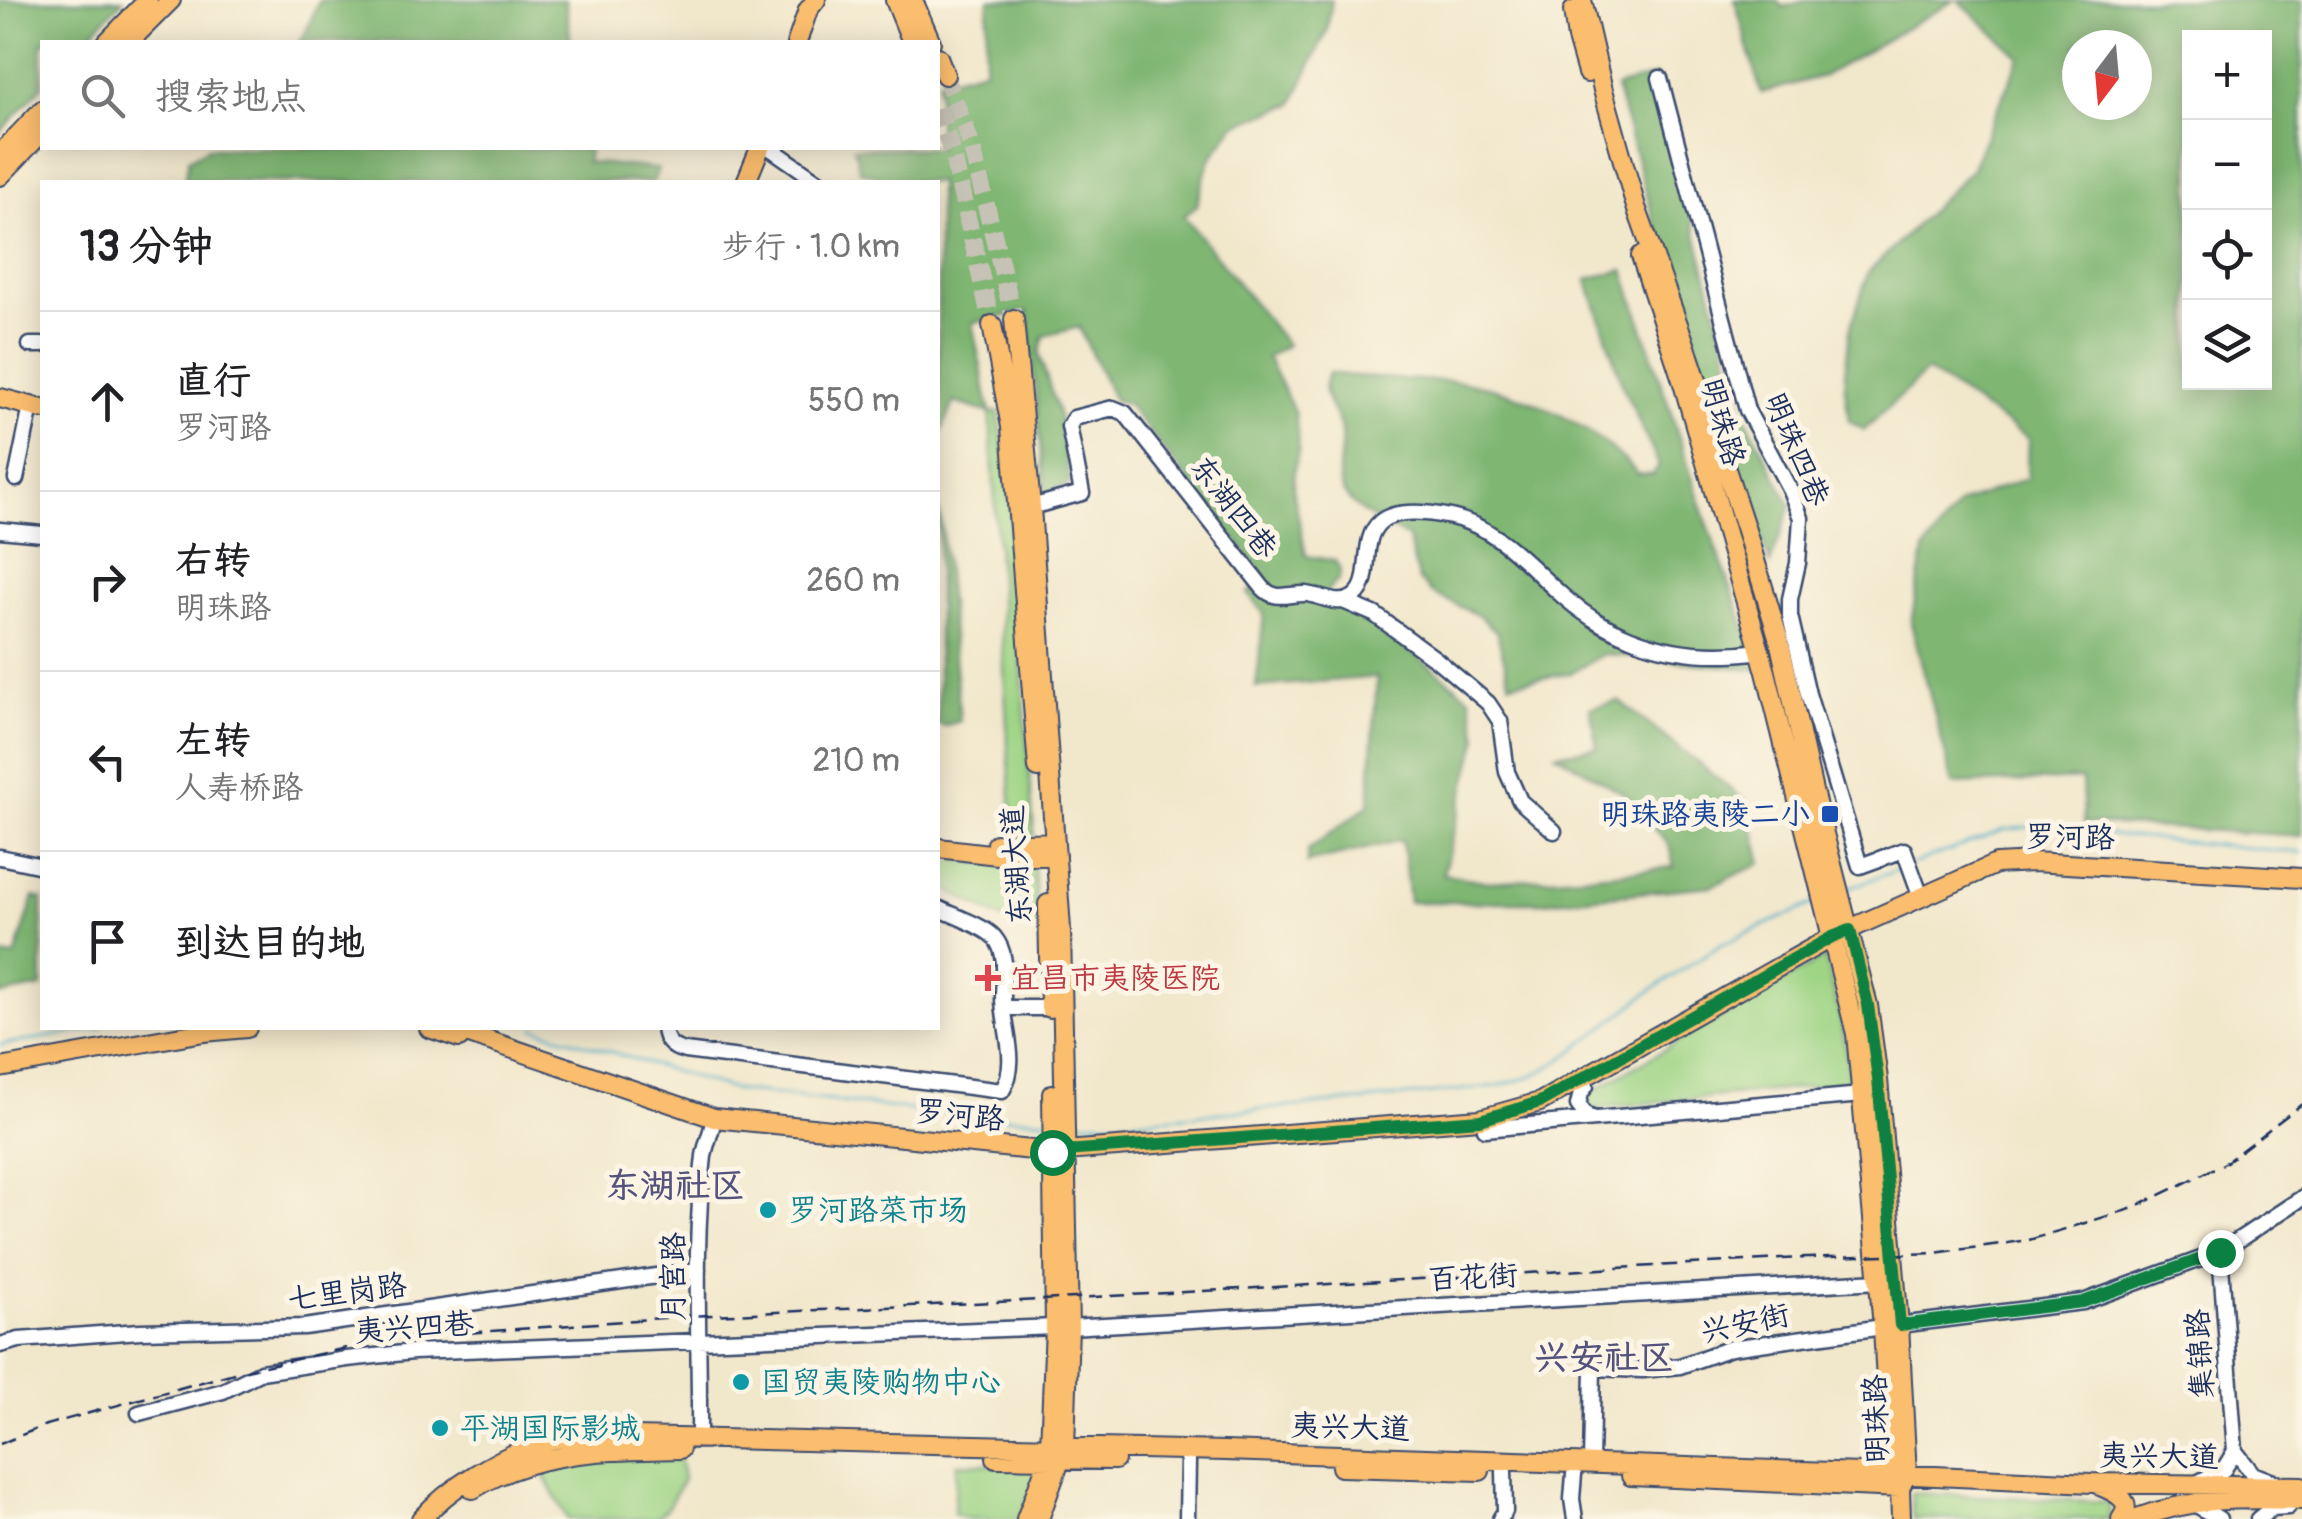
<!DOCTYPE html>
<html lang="zh">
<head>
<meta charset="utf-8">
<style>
  body { margin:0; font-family:Pangolin,"LXGW WenKai TC",sans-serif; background:#f2f2f2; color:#202124 }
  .controls { position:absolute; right:30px; top:30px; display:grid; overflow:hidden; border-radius:0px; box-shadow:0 5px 25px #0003 }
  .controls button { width:90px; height:90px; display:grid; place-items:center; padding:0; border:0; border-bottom:2px solid #e0e0e0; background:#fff; color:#202124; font:50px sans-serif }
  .compass { position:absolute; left:2062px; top:30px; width:90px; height:90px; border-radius:50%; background:#fff; box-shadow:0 5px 25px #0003; rotate:196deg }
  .stop { position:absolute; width:30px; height:30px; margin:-22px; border:8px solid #0b8043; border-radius:50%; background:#fff }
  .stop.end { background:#0b8043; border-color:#fff; box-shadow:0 2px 10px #0008 }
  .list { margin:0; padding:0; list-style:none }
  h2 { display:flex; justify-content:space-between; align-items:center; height:130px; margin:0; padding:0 40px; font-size:42px }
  h2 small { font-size:32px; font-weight:400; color:#757577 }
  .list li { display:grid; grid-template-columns:65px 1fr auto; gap:30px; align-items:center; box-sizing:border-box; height:180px; padding:0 40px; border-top:2px solid #e0e0e0 }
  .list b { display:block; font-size:38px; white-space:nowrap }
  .list p { margin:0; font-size:32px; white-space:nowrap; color:#757577 }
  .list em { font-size:32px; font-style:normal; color:#757577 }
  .icon { flex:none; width:55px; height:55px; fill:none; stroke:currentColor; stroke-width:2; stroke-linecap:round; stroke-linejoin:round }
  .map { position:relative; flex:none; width:2302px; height:1519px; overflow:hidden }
  .search { position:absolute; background:#fff; box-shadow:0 5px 25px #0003; left:40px; top:40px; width:900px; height:110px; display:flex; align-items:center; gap:25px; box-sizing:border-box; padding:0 35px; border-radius:0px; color:#757577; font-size:38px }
  .panel { position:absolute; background:#fff; box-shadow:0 5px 25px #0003; left:40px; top:180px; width:900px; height:850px; border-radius:0px }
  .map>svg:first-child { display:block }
</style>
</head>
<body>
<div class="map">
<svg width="2302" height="1519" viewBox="0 0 2302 1519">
  <rect width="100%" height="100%" fill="#fcf5e5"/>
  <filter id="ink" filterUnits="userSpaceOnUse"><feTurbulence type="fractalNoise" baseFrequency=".01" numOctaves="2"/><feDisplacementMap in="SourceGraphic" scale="20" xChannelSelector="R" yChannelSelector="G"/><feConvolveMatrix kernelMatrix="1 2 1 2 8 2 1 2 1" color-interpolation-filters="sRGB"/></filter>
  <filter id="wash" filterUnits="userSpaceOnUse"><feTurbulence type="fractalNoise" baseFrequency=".0048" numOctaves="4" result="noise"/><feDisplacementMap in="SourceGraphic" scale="40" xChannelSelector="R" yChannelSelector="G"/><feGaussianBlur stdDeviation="2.25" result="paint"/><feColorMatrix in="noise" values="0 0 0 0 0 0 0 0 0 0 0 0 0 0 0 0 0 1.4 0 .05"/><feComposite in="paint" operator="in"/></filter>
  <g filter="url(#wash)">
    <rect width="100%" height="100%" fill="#f1e7cb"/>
    <path fill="#9fd485" stroke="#5d8272" stroke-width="2.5" d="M998,412L1008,481L1034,835L1013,836L990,413Z
      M939,858L972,862L1034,864L1037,928L1016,927L941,886Z
      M1825,957L1843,1030L1850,1083L1590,1109L1588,1094Z
      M678,1453L683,1479L668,1507L656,1519H568L539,1466Z
      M957,1463L1040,1466L1020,1519H968L954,1514Z
      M1911,1493L2109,1502L2110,1519H1913Z"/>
    <path fill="#7fb672" stroke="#4d7268" stroke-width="2.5" fill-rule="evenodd" d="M0,0H123L83,42H42V86L0,133Z
      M319,0H565L571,42H299L305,34Z
      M989,0H1332L1327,30L1293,104L1235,125L1209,161L1196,206L1184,216L1287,345L1267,357L1295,413L1299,449L1294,469L1293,490L1306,556L1335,561L1340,570L1339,579L1325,593L1342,606L1371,620L1470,697L1478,737L1443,874L1489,882L1596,875L1674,867L1669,845L1623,793L1556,754L1597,747L1590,708L1619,701L1746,801L1762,863L1711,886L1543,902H1409L1402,840L1307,863L1308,850L1369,805L1377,677L1256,687L1264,614L1248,593L1266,578L1127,404L1114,400L1079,327L1044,336L1039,354L1059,416L1070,484L1045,494L1028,311L972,323L990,413L954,402L938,439V182H877V176L860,171L854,148H938V81L984,69Z
      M1735,0H1777L1783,7L1808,0H1955L1823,76L1761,93Z
      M1958,0H2302V836L2084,823L2082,779L1953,784L1911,623L1924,551L1959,504L2027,478L2028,438L1927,371L1864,430L1849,421L1844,381L1850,330L1868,273L1971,170L2020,57ZM2190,38H2264V382H2190ZM2077,45H2137V105H2077Z
      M1655,76L1742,410L1791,506L1770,564L1653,217L1616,87Z
      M208,148H589L586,162L658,169L653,182H184L189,159Z
      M1624,270L1707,523L1761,670L1604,654L1571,673L1510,683L1497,632L1479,616L1432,593L1418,579L1408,538C1388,525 1357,514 1344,493C1332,473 1347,445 1339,423C1333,406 1317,393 1329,373C1360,377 1391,379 1422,380C1437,381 1454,380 1469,383C1531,394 1595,427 1638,474L1653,475L1659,465L1624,389L1587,279Z
      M938,510L941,519L960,721L944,726L938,724Z
      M34,897L42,899V987L0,995V955L15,957Z"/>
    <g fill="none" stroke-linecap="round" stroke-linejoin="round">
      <path stroke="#47acc7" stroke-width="2.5" d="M1913,864L2004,830L2029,827L2302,853
        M1847,889L1905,867
        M534,1028L734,1090L912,1110L1046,1120
        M0,1045L102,1028
        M1074,1121L1118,1122L1379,1099L1497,1086L1531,1077L1561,1060L1653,989L1722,944L1817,902"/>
    </g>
  </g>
  <g filter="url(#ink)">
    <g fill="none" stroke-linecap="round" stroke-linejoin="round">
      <path stroke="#c6c2b5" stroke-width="18" stroke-dasharray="18 9" stroke-linecap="butt" d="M945,75L971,144L1014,319
        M938,108L953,156L992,325"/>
      <defs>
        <path id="minor" d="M1660,78L1747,410L1790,490L1801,518L1798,563L1790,599V616L1808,694L1860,866L1904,850L1921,897
          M770,148L819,182
          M30,345H42
          M16,479L29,416
          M1031,507L1082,493L1069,426L1074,418L1113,408L1125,413L1263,588C1276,602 1289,593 1306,594C1320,595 1336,606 1350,599C1390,580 1328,492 1451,517C1496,527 1524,561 1556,590C1614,644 1683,662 1760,651
          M0,530L42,534
          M1343,601L1374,614L1437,660L1488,703L1500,721L1507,772L1520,801L1554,831
          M0,857L42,866
          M1005,1008H1050
          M664,1028C665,1042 672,1048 685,1051L1002,1091C1020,1062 1003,1029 1003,998C1003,976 1009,955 994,937C984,926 952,915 938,908
          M1586,1086L1581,1093L1578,1105L1587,1116L1595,1119
          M1485,1129L1862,1095
          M2220,1252L2235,1451L2253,1474L2276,1483
          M1899,1325L2083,1302L2220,1252L2302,1198
          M1069,1327L1879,1281
          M0,1345L19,1340L140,1331L304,1327L698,1270
          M139,1413L223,1391L261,1372L347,1359L413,1352L1055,1327
          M699,1438C700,1344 693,1249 704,1156C706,1143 712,1131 714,1118
          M1591,1463L1593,1368L1643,1370L1680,1366L1731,1348L1883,1327
          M1574,1474L1572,1499L1575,1519
          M2199,1482L2224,1469L2235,1451
          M2192,1502L2219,1519
          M1187,1519L1188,1461
          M1500,1519L1505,1511L1504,1471
          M2258,1519L2272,1508L2288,1507"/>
        <path id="major" d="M895,0L912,42
          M913,0L931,42
          M1582,0L1603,90L1636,207L1684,341L1745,527L1779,640L1813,791L1868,1005L1878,1079L1899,1325L1907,1474L1900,1488L1901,1519
          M1573,11L1577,38L1587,73
          M107,42L148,0
          M129,42L171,0
          M797,42L808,10L816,0
          M938,57L945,75
          M0,154L42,110
          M0,176L42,132
          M746,182L760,148
          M1641,256L1682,380L1766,672L1856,1034L1883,1327L1891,1474L1897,1483
          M1014,319L1031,507L1061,929L1069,1327L1065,1447L1039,1519
          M992,325L1011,427L1038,768
          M0,398L42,409
          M996,844L1055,842
          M938,848L1006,856H1056
          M1048,904L1050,1008
          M429,1028L459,1038
          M452,1028L714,1118L1052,1152L1480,1119L1540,1102L1832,937L1996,864L2033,862L2302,878
          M0,1068L204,1032L247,1028
          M996,1458L1115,1460
          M1341,1467L1480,1471
          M1631,1476L1900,1488
          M2100,1486C2115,1492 2135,1501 2121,1519
          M473,1489C538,1449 607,1451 680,1449
          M421,1519C450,1487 495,1460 535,1445C553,1438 572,1437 590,1436L1225,1451L1891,1474L2092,1483L2302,1486
          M1026,1519L1048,1460L1050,1447L1055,1327L1052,1094
          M2134,1519C2196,1497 2238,1498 2302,1500"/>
      </defs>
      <use href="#minor" stroke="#3b4b6e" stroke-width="19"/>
      <use href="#major" stroke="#3b4b6e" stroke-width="22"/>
      <use href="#minor" stroke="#fff" stroke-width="14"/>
      <use href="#major" stroke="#fbbd6e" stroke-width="18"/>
      <path stroke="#1b2f5e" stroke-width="2.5" stroke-dasharray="15 8" stroke-linecap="butt" d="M0,1444L46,1425L238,1372L387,1339L689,1316L1040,1300L1781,1259L1935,1253L2029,1240L2134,1208L2225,1163L2302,1104"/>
    </g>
  </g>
  <g fill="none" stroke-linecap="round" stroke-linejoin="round" filter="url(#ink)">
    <path stroke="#0b8043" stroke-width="12" d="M1052,1152L1480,1120L1540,1102L1832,937L1850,930L1868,1005L1878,1079L1900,1325L2083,1302L2220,1252"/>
  </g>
  <rect fill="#1a4fb4" stroke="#fcf5e5" stroke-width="4" x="1820" y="804" width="20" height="20" rx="5"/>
  <path fill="#e0444e" stroke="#fcf5e5" stroke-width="4" d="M983 963h10v10h10v10h-10v10h-10v-10h-10v-10h10z"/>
  <g fill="#0f9aa8" stroke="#fcf5e5" stroke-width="4">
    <circle cx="768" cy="1210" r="10"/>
    <circle cx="741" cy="1382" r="10"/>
    <circle cx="440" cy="1428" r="10"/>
  </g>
  <g text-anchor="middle" stroke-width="10" stroke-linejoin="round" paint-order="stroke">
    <g font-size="30" fill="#1b2f5e" stroke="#fcf5e5">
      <text transform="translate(1723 422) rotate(74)" y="10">明珠路</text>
      <text transform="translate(1797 449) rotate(67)" y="10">明珠四巷</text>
      <text transform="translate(1234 507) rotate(52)" y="10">东湖四巷</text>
      <text transform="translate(2070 837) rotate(1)" y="10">罗河路</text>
      <text transform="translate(1016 865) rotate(-94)" y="10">东湖大道</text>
      <text transform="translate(960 1115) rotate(6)" y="10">罗河路</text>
      <text transform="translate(673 1277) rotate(-90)" y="10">月宫路</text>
      <text transform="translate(1473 1277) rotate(-3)" y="10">百花街</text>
      <text transform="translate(347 1292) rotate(-7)" y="10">七里岗路</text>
      <text transform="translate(1745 1323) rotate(-12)" y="10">兴安街</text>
      <text transform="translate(414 1327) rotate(-4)" y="10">夷兴四巷</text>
      <text transform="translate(2200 1354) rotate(-94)" y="10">集锦路</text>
      <text transform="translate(1876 1419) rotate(-92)" y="10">明珠路</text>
      <text transform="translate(1350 1427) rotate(2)" y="10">夷兴大道</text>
      <text transform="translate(2159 1456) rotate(1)" y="10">夷兴大道</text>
    </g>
    <g font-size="30" fill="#164399" stroke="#fcf5e5" text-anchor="end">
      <text x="1810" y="824">明珠路夷陵二小</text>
    </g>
    <g font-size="30" fill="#be3a42" stroke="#fcf5e5" text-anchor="start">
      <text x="1010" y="988">宜昌市夷陵医院</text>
    </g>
    <g font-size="30" fill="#0d838f" stroke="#fcf5e5" text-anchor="start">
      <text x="788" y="1220">罗河路菜市场</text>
      <text x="761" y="1392">国贸夷陵购物中心</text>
      <text x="460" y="1438">平湖国际影城</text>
    </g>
    <g font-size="35" font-weight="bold" fill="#54537e" stroke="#fcf5e5">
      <text x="675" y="1197">东湖社区</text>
      <text x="1604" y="1369">兴安社区</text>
    </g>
  </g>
</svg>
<div class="controls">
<button>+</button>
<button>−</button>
<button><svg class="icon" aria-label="locate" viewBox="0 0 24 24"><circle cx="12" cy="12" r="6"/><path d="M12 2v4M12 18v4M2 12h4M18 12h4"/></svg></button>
<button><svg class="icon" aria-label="layers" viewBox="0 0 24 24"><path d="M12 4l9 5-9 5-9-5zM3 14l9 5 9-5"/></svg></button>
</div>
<svg class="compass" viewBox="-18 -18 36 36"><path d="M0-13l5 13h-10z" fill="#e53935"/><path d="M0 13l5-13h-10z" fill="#757577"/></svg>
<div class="stop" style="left:1052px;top:1152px"></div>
<div class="stop end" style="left:2220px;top:1252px"></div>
<div class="search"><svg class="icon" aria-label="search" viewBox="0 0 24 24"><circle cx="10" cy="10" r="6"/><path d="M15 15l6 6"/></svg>搜索地点</div>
<section class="panel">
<h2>13 分钟<small>步行 · 1.0 km</small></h2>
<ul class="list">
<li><svg class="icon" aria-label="ahead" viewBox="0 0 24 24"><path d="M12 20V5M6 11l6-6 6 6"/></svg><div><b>直行</b><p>罗河路</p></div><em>550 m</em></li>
<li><svg class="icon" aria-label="right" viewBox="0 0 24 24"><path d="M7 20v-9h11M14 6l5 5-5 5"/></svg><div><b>右转</b><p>明珠路</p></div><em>260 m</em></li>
<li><svg class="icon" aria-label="left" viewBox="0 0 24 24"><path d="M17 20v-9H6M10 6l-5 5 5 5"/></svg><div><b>左转</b><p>人寿桥路</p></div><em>210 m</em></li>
<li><svg class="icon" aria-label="arrive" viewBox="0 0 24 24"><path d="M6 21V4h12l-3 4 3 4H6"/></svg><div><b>到达目的地</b></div></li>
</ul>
</section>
</div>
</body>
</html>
